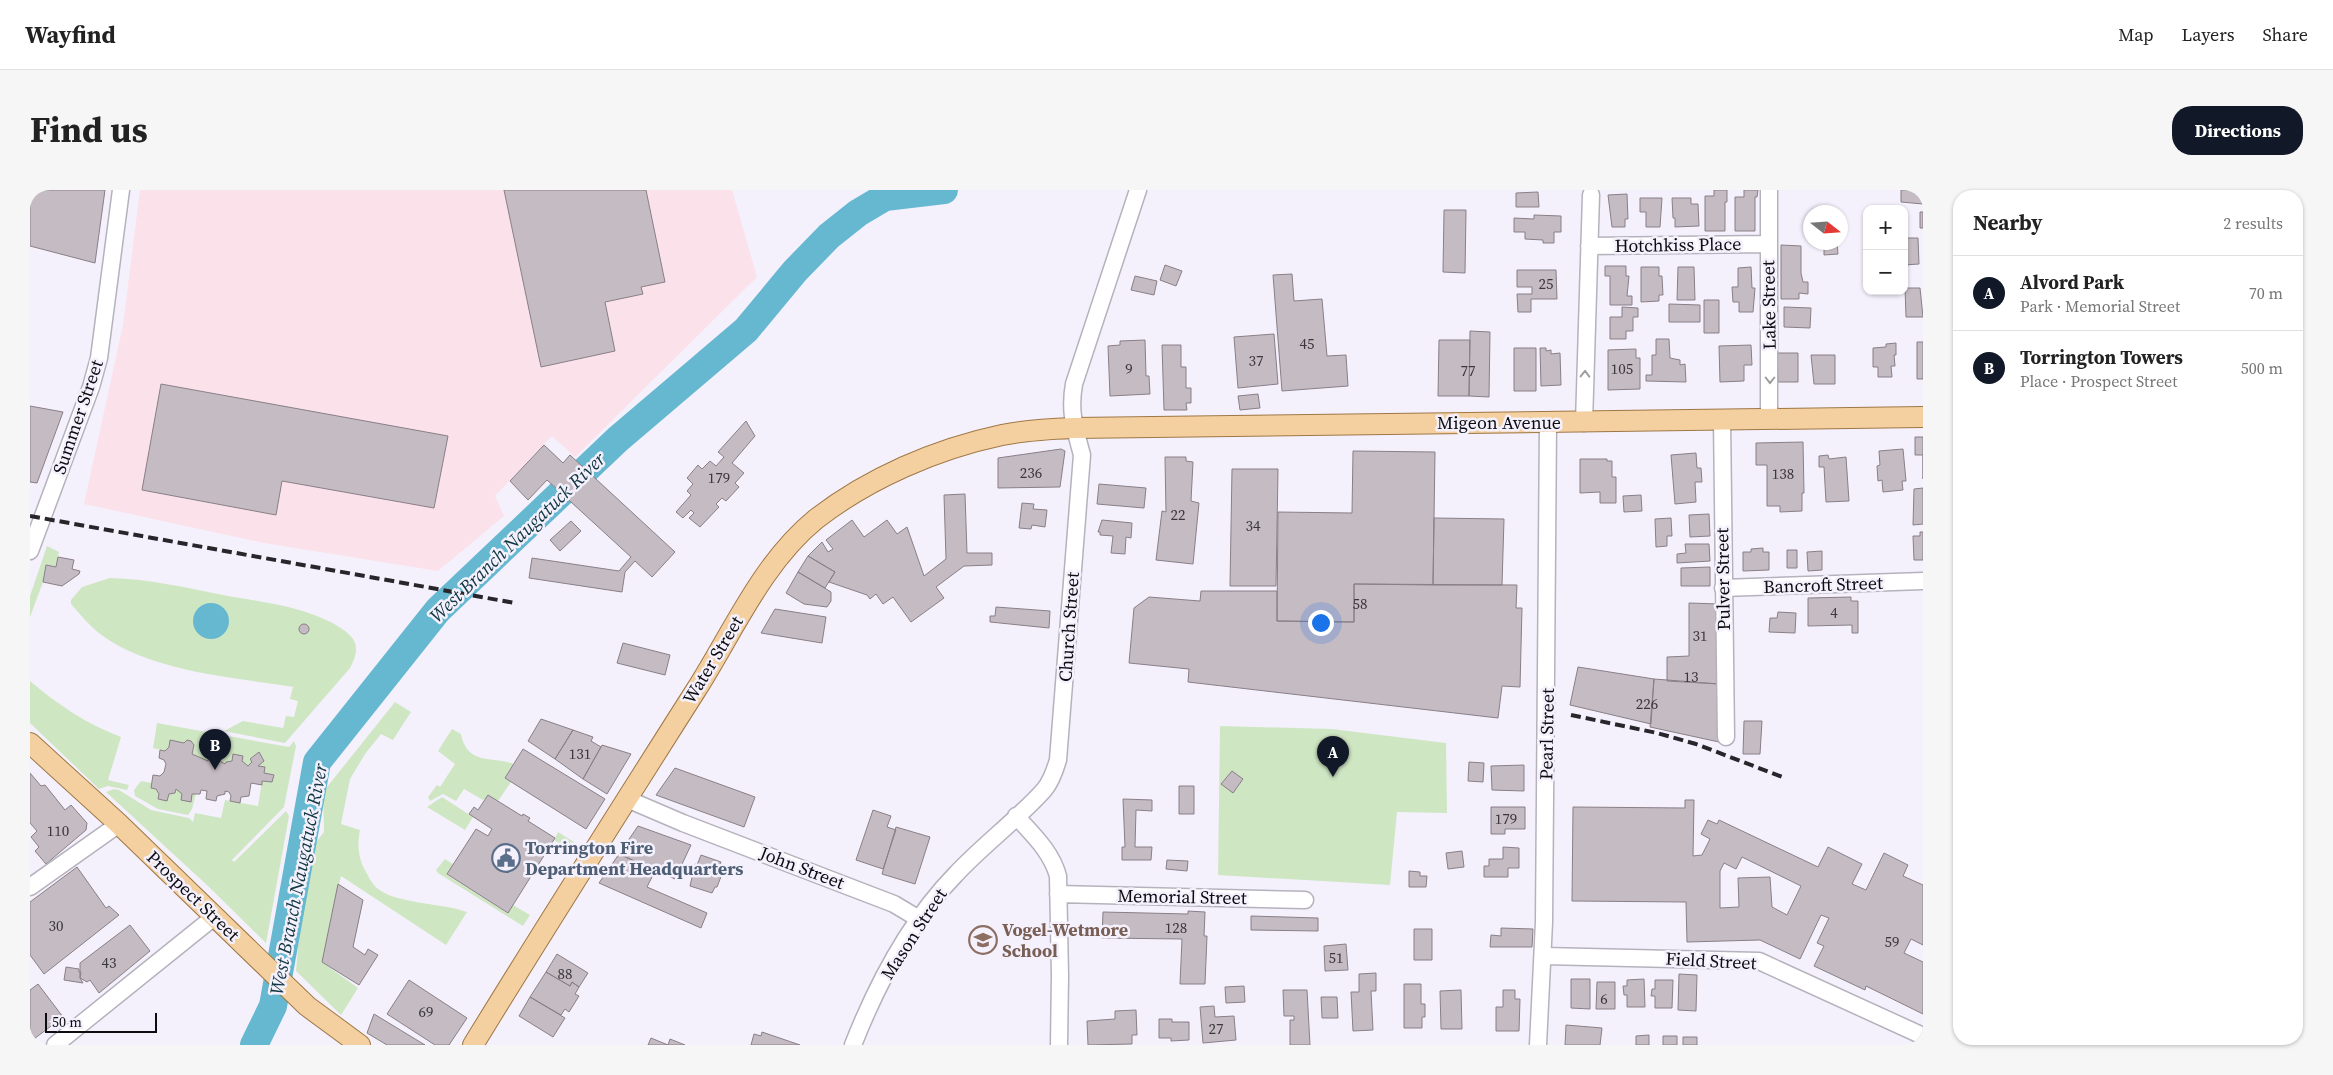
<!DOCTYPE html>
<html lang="en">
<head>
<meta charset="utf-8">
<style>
  body { margin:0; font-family:"Source Serif 4",serif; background:#f6f6f6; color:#222 }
  .controls { position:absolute; right:15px; top:15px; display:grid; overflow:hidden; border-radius:10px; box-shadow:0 1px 4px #0004 }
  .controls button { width:45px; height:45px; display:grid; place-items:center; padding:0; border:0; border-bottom:1px solid #e0e0e0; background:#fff; color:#222; font:25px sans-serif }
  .compass { position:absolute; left:1773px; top:15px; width:45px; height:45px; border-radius:50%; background:#fff; box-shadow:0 1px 4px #0004; rotate:107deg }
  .scale { position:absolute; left:15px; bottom:12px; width:112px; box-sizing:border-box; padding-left:5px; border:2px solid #0d0c10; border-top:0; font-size:14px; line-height:18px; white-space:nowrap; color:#0d0c10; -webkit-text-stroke:4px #f4f1fd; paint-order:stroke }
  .you { position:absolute; left:1290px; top:432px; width:18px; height:18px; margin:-12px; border:4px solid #fff; border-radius:50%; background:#1a73e8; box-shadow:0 0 0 8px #1a73e833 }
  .badge { display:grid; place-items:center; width:32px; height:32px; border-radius:50%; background:#111827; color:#fff; font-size:16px; font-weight:700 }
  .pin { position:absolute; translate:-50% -41px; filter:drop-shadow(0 1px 2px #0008) }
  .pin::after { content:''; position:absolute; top:26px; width:18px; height:15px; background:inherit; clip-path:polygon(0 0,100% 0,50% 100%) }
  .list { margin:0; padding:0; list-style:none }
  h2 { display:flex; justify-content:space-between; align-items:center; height:65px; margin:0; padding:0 20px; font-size:21px }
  h2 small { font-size:16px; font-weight:400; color:#767676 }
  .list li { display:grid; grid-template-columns:32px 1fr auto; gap:15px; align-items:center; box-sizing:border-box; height:75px; padding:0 20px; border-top:1px solid #e0e0e0 }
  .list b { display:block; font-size:19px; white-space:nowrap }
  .list p { margin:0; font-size:16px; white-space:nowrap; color:#767676 }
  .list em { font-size:16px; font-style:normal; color:#767676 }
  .map { position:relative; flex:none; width:1893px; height:855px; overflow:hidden; border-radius:20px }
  header { display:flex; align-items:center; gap:30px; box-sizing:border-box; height:70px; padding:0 25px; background:#fff; border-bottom:1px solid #e0e0e0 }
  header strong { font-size:24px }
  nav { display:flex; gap:28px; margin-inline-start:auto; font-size:18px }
  .intro { display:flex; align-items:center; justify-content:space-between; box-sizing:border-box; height:120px; padding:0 30px }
  h1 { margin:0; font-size:35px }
  .button { padding:12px 22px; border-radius:20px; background:#111827; color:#fff; font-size:18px; font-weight:700 }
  main { display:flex; gap:30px; padding:0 30px }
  aside { flex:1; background:#fff; border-radius:20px; box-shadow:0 1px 4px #0004 }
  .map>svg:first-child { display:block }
</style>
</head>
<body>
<header>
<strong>Wayfind</strong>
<nav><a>Map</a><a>Layers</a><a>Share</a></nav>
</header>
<div class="intro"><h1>Find us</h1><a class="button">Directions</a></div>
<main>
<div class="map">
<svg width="1893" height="855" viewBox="0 0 1893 855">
  <rect width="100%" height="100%" fill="#f4f1fd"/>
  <path fill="#fbe1e9" d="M110,0H702L727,87L545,267L522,246L465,306L474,326L408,381L234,353L54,314L93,135Z"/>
  <path fill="#cfe6c3" d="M17,356L29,362L26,377L16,375L13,392L0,427V406Z
    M80,388C120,389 158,398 198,406C227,411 259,415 287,426C299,431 315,438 323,449C329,458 325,469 320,478L255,553L194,541L213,531L253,538L256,526L264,527L268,511L260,509L263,497C203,487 123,482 73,446C60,437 51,425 41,414V410L52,397Z
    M0,491C28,515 57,534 91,547L78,590L99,595L97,600L78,596L69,599L0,533Z
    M365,512L381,522L363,550L351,544L335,564L320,589L311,634L330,640C327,655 328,668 336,682C339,687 342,694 347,698C365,714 414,713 437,722L416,755L311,686L292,772L328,798L311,825L266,781L276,665L294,642L293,602Z
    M127,533L259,557L264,551L266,556L254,617L202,670L204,672L256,621L259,626L236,753L179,697L76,602L84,599L89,600L121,620L159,628L163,632L165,623L191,628L195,610L228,616L232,591L242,592L244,585L234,583L235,578L228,576L229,562L219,569L222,572L218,576L202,571L196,572L195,574L188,570L189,566L180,564L178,571L162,564L164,555L157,550L154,553L141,551L139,557L135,561L123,558Z
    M1190,536L1302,539L1416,553L1417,623L1367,622L1360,695L1188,685Z
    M422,539L431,544C437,576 463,566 484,574L475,588L481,592L468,611L454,609L453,610L434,599L426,611L413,604L400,611L398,607L407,595L410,597L425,574L408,561Z
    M111,591L122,593L121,598L126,599L129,604L128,609L137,611L139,604L145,603L146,599L150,600L161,612L162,604L166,603L162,619L158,625L128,619L105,606L104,600Z
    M412,607L443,627L435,640L397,617Z
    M528,642L544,652L539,660L524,650Z
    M415,669L423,674L417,685L477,723L483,715L500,725L493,736L408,683L406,680Z"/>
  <path fill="#66b8d0" d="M163 431a18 18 0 1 1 36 0a18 18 0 1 1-36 0Z"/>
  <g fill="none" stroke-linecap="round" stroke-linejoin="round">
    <path stroke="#66b8d0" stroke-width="28" d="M224,855L243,816L287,572L408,420L588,249L716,140L765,81L799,46L828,23L855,7L914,0"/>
  </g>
  <path fill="#c5bbc3" stroke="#897f87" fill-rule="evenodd" d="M0,0H75L65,73L0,56Z
    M474,0H616L635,92L611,97L613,104L575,112L585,161L511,177Z
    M1684,0H1697V12H1695V41H1675V6H1684Z
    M1714,0H1728L1727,7H1725V41H1705V7H1714Z
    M1871,0H1893V14L1871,12Z
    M1508,2L1509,17H1486V3Z
    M1597,4L1598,29H1595V37H1582L1578,5Z
    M1610,8H1632L1630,37H1616V22H1610Z
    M1642,8H1661V14H1668L1669,36L1645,37V28H1643Z
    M1414,20H1436L1435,83L1413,82Z
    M1890,22H1893V38H1890Z
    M1504,25L1531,26V42H1524V53H1513V50L1495,49V42H1484V28L1504,29Z
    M1874,48H1888L1889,74L1874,75Z
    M1794,52H1807L1808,64L1794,65Z
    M1751,55L1771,56V83L1773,92H1778V104L1769,103V109H1751Z
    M1135,75L1152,81L1146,96L1130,90Z
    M1575,76H1596V86H1599L1597,106H1602V115H1580V86H1575Z
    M1611,77H1629V86H1632L1633,105H1629V111L1611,112Z
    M1648,77H1664L1665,110H1647Z
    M1721,77L1722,98H1725L1723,122H1709V112H1703L1702,97H1708V78Z
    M1487,80H1526L1527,109H1501V122H1488L1487,104H1502V97H1487Z
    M1262,84L1264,111L1292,109L1297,166L1316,165L1318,196L1252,201L1243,85Z
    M1105,86L1127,91L1124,105L1101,100Z
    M1875,98H1890L1893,127H1876Z
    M1674,110H1689V143H1674Z
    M1639,114L1670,115V132H1639Z
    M1592,117L1608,118V127H1603V141H1596V149H1580V127H1592Z
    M1754,117L1781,118L1780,138L1754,137Z
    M1440,141L1460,142L1459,207L1439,206Z
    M1244,144L1248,194L1208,198L1204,147Z
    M1626,149H1639L1640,168L1650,170V175L1655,174L1656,192L1616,191V185H1622V165H1626Z
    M1115,150L1116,186H1119L1120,204L1080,206L1078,156L1090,155V151Z
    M1409,150H1440L1439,206H1408Z
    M1887,152H1893V189H1887Z
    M1866,153V165H1864L1865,176H1861L1862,187H1848V177H1843V158L1856,157V154Z
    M1132,155H1151V177H1156V198H1161V213H1156L1157,220H1134Z
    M1721,155L1722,175H1714V191L1690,192L1689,156Z
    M1484,158H1506V201H1484Z
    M1510,158H1516V161L1521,160V164L1530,163L1531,195L1511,196Z
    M1606,159V168H1610V199L1578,200V160Z
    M1747,163H1768V192H1748Z
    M1781,165H1805V194H1784Z
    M131,194L418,246L404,318L252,291L246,325L112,300Z
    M1228,204L1230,218L1210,220L1208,206Z
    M0,216L33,222L7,293L0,292Z
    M716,231L725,246L702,273L714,283L705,293L709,297L696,311L692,308L686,314L689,317L670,337L659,328L664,323L661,320L653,328L646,322L661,305L657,301L663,294L657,288L668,275L672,279L680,271L686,276L694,267L688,262Z
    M1885,247H1893V289V265H1885Z
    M1773,252L1774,303H1772V321L1750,322V316H1737V275H1726V253Z
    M514,255L533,273L540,265L645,362L622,387L605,371L595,382L592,402L499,388L502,368L589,381L601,367L517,290L498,310L480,291Z
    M1031,259L1035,261L1030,297L968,298V268Z
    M1873,259L1876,291H1872L1873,300L1853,302L1852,290L1848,291L1847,276L1850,275L1849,261Z
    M1323,261L1405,262L1403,395L1324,394V432L1247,431L1248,322L1322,323Z
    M1666,263L1667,278H1671L1672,292H1665L1666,312L1645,314L1641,265Z
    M1798,265L1799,269L1816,267L1819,311L1796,312L1794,277H1789V266Z
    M1135,267H1156V271L1163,272L1161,311L1169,313L1163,374L1126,370L1132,321L1136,322Z
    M1550,269H1577V271H1582V287H1586V313H1570V302L1550,303Z
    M1202,279H1248L1246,396H1200Z
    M1069,294L1116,298L1114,318L1067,314Z
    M1893,298V334L1883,335L1884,299Z
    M935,304L937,363H962V375L934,376L906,397L914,408L881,432L863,407L853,414L846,404L840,409L837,405L799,392L805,382L778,366L792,352L798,362L803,359L796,350L822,330L834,347L857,330L867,344L877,337L894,386L916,369L914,305Z
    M1611,305L1612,321L1594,322L1593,306Z
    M992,313L1004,314L1003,319L1017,320L1015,337L1002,335L1001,339L989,338Z
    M1679,324L1680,346L1660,347L1659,325Z
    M1404,328L1474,329L1472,395H1403Z
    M1641,328L1642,346H1637V356L1626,357L1625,329Z
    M1072,330L1102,333L1101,348L1096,347L1095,364L1081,363L1083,346L1070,345V342H1068Z
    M541,331L551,341L530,361L520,350Z
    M1890,342H1893V370H1884L1883,346H1890Z
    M1655,354H1679L1680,371L1647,373V364L1656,363Z
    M1733,358V362H1739V380L1713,381V362H1721V359Z
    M1757,360H1767V378H1757Z
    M1792,361V380L1778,381L1777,362Z
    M778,366L805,382L795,398L768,382Z
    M28,367L44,370L42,379L50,381L49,384L32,396L13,392L16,375L26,377Z
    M1680,377V396H1651V378Z
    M768,382L801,402V411L797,417L774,414L756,403Z
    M1324,394L1487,395L1486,418H1492L1490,497L1472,496L1468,528L1158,492L1159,479L1099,473L1104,418L1119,407L1170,411L1171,401H1247V431L1324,432Z
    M1821,407V411H1828V443H1822V435L1778,436V408Z
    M1659,413L1689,414V494L1637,491V467L1659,466Z
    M966,417L1020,421L1019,438L960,432V426H965Z
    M745,419L796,427L792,453L731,443Z
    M1748,422L1766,423L1765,443L1739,442L1740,428H1747Z
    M269 439a5 5 0 1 1 10 0a5 5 0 1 1-10 0Z
    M593,453L640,465L635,485L587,473Z
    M1548,477L1624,489L1621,534L1540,515Z
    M1624,489L1689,494V552L1620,537Z
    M511,529L543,540L525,569L498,551Z
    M1714,531H1732L1730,564H1713Z
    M543,540L563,547L561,551L571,557L553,589L525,569Z
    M140,550L154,553L157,550L161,551L164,555L162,564L178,571L179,564L189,566L188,570L195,574L196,572L202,571L203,564L213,566L212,571L218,576L222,572L220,569L229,562L234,571L228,576L235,577L234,583L244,585L242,592L232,591V595L221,593L219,606L211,607L210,613L200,611L201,606L199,602L195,601V604L187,606L186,611L176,609L177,601L171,600L170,604H162L161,612L151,610L152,604L146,599L145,603L139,604L137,611L128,609L129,604L126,599L121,598L123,585L130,586L134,582L136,574L134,570L129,568L130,560L135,561L139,557Z
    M572,555L601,564L577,604L553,589Z
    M493,559L575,609L556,639L475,588Z
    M1439,572L1454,573L1453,592L1438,591Z
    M1494,575V601L1462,600L1461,576Z
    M645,578L725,607L714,637L626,605Z
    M1202,581L1213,589L1203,603L1191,594Z
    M0,583L11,596L15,595L35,620L41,615L57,633L56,640L16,674L5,661L9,657L1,647L7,641L0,633Z
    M1149,596H1164V624H1149Z
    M458,605L492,626L493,624L500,628L498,631L525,648L478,723L417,684L446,639L458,646L462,639L439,624L444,617L448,620Z
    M1093,609L1122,610V621L1106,620L1105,657H1122L1121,670H1092V657H1095Z
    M1655,610H1664L1663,666L1672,665L1680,649L1671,644L1678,630L1687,634L1689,630L1788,677L1798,657L1832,674L1822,694L1836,700L1854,663L1878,675L1873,686L1893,695V755L1881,749L1874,763L1893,772V824L1836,796L1835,800L1784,776L1794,756L1787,753L1799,728L1791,725L1770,769L1730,750L1657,752L1656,712L1542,711L1543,617L1655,618ZM1712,667L1771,696L1757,725L1742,717L1740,687L1708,688L1709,717L1690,718V681L1694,673L1706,679Z
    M1461,617H1495V639H1475V644H1461Z
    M843,620L861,626L857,637L866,640L853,679L826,670Z
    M608,636L661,655L645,689L589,664Z
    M866,637L900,647L885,694L852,684Z
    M1473,657L1489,658V678H1478V687H1454V676H1459V669H1473Z
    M1432,661L1434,677L1418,679L1416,663Z
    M589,664L625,681L617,697L677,723L671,738L569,693Z
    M671,665L691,672L687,682L692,684L687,697H685L682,703L660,696L665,674L667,675Z
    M1137,670L1158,671L1157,681L1136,679Z
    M47,677L76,718L79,716L89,725L14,784L0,765V712Z
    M1379,681L1390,682V686H1397L1396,697H1379Z
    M308,694L333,710L323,757L335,765L338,759L348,765L329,795L292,772Z
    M1158,721L1175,722L1174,746H1177L1175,794H1150L1152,749L1072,748L1073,722L1158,724Z
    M1221,726L1288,728V741L1221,740Z
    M100,735L120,761L69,803L60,790L57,792L50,788V773Z
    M1471,738L1503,739L1502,757H1460L1461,745L1471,746Z
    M1384,739H1402V770H1384Z
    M1316,754L1318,780L1295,781L1294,756Z
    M527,764L558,783L549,797L542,792L540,796L516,782Z
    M36,777L49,779V782H51L50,788L53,793L34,790Z
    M516,782L540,796L542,792L549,797L545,804L549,806L539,822L535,819L531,825L500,807Z
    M1346,783V801H1341L1343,840L1323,841L1321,802H1329V784Z
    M1649,784L1667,785L1666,821L1648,820Z
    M1541,789H1560V819L1541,818Z
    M1614,789L1615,817H1597V805H1594L1593,796H1597V790Z
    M379,790L437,828L419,855H405L357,824Z
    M1625,790H1643L1642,818H1625V806H1621L1622,799H1625Z
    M1567,792H1585V819H1566Z
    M8,794L33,827L0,852V800Z
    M1374,794H1391V814H1395V827H1392V838H1374Z
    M1214,796L1215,812L1196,813L1195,797Z
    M1253,800H1277L1280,855H1260V830H1264V826H1254Z
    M1431,800L1432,839H1411L1410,801Z
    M1473,800H1485V809H1490L1489,841H1466V817H1473Z
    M500,807L535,828L523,847L489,826Z
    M1291,807H1307L1308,828H1292Z
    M1184,816L1185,827L1204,826L1206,850L1173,853L1170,817Z
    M1106,820L1107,845H1102V854L1058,855L1057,831L1085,829V821Z
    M344,824L395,855H357L337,843Z
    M1129,829H1142V832H1159V850L1141,851V848H1129Z
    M1536,835L1572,838L1570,855H1535Z
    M732,842L770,855H721L724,844L731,846Z
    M1619,845V855H1606V846Z
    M1633,846H1647V855H1633Z
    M1653,847H1667V855H1653Z
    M621,848L638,855L640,849L655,855H618Z"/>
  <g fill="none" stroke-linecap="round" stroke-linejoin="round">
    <defs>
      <path id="minor" d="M1739,0V229
        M1559,56L1738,54
        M1692,230L1696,547
        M1554,233L1561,5
        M0,361L61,197L69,168L91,0
        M1693,398L1893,391
        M597,609L653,633L864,714L889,729
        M986,626C1003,645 1021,661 1028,686L1030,786L1029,855
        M0,697L89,634
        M1028,704L1275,710
        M1514,766L1729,771L1893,846
        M25,855L184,727
        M823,855C847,794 880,731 926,684C953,655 987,630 1014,600C1021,592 1025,580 1028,570L1052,265C1045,239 1039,222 1044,194L1108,0
        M1508,855L1514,732L1518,232"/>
      <path id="major" d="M0,553L89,634L277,816L330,855
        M443,855C516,736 591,618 666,500C703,442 732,373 786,329C839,288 906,259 972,245C995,240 1020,239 1044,238L1893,227"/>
    </defs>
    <use href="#minor" stroke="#b5b2bd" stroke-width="19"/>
    <use href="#major" stroke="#9f7745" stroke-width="22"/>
    <use href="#minor" stroke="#fff" stroke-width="16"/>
    <use href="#major" stroke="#f4d0a1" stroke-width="20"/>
    <path stroke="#28262b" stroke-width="4" stroke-dasharray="10 5" stroke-linecap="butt" d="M0,326L485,413
      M1541,525L1627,543L1666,554L1755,588"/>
  </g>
  <defs><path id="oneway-chevron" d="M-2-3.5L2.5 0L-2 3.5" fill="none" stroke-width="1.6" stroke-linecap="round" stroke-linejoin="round" transform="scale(1.25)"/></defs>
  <g stroke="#9e9e9f">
    <use href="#oneway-chevron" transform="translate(1555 184) rotate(-89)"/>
    <use href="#oneway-chevron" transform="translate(1740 190) rotate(90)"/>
  </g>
  <defs>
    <symbol id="civic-ring" viewBox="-11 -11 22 22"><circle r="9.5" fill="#f4f1fd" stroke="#5c6f8a" stroke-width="1.5"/><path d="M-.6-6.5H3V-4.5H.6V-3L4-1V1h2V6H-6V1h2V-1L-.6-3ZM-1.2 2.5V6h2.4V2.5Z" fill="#5c6f8a"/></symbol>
    <symbol id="school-ring" viewBox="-11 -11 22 22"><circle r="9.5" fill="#f4f1fd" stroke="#8d6e63" stroke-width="1.5"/><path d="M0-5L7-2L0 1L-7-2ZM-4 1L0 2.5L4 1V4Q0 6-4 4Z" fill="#8d6e63"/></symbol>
  </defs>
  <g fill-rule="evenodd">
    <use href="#civic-ring" x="460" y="652" width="32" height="32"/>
    <use href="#school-ring" x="937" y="734" width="32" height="32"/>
  </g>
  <g text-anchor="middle" stroke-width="5" stroke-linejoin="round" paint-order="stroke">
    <g font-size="15" fill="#3b383d">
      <text x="1516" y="99">25</text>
      <text x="1277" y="159">45</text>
      <text x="1226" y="176">37</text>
      <text x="1099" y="184">9</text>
      <text x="1592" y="184">105</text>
      <text x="1438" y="186">77</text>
      <text x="1001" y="288">236</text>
      <text x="1753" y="289">138</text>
      <text x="689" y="293">179</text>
      <text x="1148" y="330">22</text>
      <text x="1223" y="341">34</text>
      <text x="1330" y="419">58</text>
      <text x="1804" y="428">4</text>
      <text x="1670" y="451">31</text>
      <text x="1661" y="492">13</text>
      <text x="1617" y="519">226</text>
      <text x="550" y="569">131</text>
      <text x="1476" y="634">179</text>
      <text x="28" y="646">110</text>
      <text x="26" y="741">30</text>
      <text x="1146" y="743">128</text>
      <text x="1862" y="757">59</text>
      <text x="1306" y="773">51</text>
      <text x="79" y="778">43</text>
      <text x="535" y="789">88</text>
      <text x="1574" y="814">6</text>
      <text x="396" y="827">69</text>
      <text x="1186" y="844">27</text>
    </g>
    <g font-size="18" fill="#0d0c10" stroke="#f4f1fd">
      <text transform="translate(1648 55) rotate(-1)" y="6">Hotchkiss Place</text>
      <text transform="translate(1739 115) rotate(-91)" y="6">Lake Street</text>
      <text transform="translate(48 227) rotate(-71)" y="6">Summer Street</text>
      <text x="1469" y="239">Migeon Avenue</text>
      <text transform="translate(1693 389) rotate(-91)" y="6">Pulver Street</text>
      <text transform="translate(1793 395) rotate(-2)" y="6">Bancroft Street</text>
      <text transform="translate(1039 437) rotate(-86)" y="6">Church Street</text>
      <text transform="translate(683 470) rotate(-59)" y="6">Water Street</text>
      <text transform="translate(1517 544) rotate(-89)" y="6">Pearl Street</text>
      <text transform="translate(772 678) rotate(21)" y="6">John Street</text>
      <text transform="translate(163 706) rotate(44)" y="6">Prospect Street</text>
      <text transform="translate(1152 707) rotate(1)" y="6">Memorial Street</text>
      <text transform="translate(884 744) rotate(-57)" y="6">Mason Street</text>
      <text transform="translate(1681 771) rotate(3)" y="6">Field Street</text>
    </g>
    <g font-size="18" font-weight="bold" fill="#4e5e75" stroke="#f4f1fd" text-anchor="start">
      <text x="495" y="664">Torrington Fire<tspan x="495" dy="21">Department Headquarters</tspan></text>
    </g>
    <g font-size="18" font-weight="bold" fill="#785e54" stroke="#f4f1fd" text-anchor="start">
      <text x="972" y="746">Vogel-Wetmore<tspan x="972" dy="21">School</tspan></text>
    </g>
    <g font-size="19" font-style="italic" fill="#103742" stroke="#f4f1fd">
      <text transform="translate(487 347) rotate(-44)" y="7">West Branch Naugatuck River</text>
      <text transform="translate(268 689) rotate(-79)" y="7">West Branch Naugatuck River</text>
    </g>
  </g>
</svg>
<div class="controls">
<button>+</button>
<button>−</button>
</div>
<svg class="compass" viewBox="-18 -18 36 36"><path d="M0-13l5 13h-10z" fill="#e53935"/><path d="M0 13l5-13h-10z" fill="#767676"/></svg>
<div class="scale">50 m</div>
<div class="you"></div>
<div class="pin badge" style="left:1303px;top:587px">A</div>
<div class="pin badge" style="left:185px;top:580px">B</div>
</div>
<aside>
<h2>Nearby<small>2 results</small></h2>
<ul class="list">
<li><span class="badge">A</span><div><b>Alvord Park</b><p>Park · Memorial Street</p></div><em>70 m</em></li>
<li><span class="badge">B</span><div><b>Torrington Towers</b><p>Place · Prospect Street</p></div><em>500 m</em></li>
</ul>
</aside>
</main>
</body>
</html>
